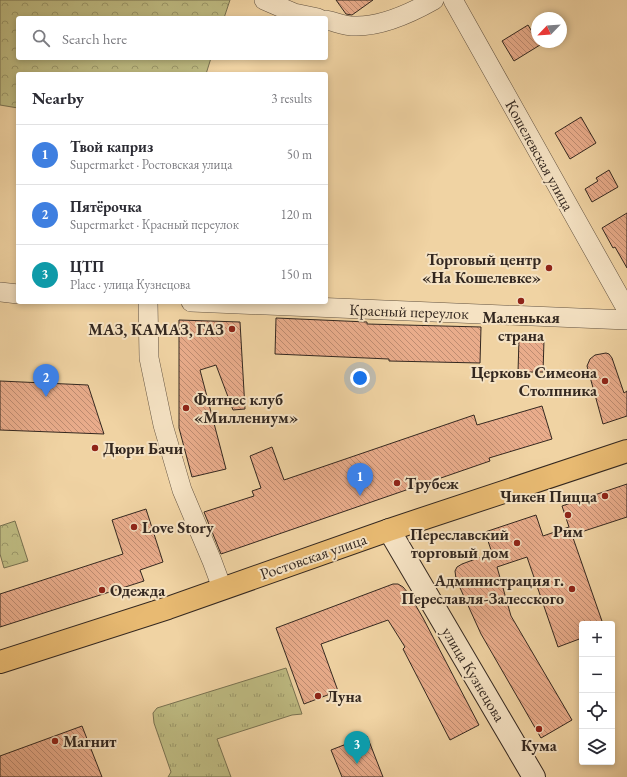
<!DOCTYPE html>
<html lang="en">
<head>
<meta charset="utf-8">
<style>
  body { margin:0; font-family:"EB Garamond",serif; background:#f2f2f3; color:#2b2b33 }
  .controls { position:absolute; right:12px; bottom:12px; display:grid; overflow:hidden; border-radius:4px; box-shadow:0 2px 6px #0003 }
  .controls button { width:36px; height:36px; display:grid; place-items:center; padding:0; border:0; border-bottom:1px solid #e1e1e2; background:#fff; color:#2b2b33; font:20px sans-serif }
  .compass { position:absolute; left:531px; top:12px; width:36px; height:36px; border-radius:50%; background:#fff; box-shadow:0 2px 6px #0003; rotate:245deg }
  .you { position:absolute; left:360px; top:378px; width:14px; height:14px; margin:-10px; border:3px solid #fff; border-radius:50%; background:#1a73e8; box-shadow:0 0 0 6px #1a73e833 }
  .badge { display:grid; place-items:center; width:26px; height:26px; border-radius:50%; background:#0f766e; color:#fff; font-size:13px; font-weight:700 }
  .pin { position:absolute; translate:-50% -33px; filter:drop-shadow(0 1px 2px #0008) }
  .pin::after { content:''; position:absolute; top:21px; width:14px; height:12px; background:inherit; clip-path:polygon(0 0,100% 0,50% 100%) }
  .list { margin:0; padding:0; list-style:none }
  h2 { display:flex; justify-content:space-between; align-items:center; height:52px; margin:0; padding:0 16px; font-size:17px }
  h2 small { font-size:13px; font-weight:400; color:#7c7c81 }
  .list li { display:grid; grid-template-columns:26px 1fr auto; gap:12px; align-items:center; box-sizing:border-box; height:60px; padding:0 16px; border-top:1px solid #e1e1e2 }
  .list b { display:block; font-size:15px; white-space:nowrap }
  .list p { margin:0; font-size:13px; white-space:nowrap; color:#7c7c81 }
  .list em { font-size:13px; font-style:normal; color:#7c7c81 }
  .icon { flex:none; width:22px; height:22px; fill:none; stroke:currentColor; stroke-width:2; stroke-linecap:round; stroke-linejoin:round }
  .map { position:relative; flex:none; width:627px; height:777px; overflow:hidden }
  .search { position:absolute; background:#fff; box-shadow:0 2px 6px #0003; left:16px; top:16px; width:312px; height:44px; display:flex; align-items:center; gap:10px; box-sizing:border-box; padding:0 14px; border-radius:4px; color:#7c7c81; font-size:15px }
  .panel { position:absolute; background:#fff; box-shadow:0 2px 6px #0003; left:16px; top:72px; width:312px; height:232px; border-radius:4px }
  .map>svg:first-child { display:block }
</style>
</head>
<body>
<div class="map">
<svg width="627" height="777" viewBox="0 0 627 777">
  <defs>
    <pattern id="grass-tufts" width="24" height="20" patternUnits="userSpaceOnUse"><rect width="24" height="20" fill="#bebb82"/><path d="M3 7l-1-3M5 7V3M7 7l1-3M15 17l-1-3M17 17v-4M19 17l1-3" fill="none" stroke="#9b986a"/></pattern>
    <pattern id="forest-crowns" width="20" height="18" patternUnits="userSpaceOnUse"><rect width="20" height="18" fill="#bebb82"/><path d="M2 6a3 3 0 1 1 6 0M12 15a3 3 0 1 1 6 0" fill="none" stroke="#9b986a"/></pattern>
    <pattern id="building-back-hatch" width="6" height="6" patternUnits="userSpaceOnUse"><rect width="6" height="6" fill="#e9ac8b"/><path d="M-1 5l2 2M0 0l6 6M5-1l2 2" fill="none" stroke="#be8c71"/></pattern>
  </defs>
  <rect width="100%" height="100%" fill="#f0d3a3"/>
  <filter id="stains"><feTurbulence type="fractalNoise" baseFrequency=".005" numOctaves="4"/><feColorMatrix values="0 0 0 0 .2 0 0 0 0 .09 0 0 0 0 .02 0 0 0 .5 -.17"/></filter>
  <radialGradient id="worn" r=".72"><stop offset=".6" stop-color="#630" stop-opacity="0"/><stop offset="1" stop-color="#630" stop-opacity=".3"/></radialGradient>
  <path fill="url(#grass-tufts)" stroke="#797251" d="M286,668L302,714L292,715L217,739L231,777H168L171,772L154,723L153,713L157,708Z"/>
  <path fill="url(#forest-crowns)" stroke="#797251" d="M0,0H230L224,18H18V58H211L206,74H18V108L0,105Z
    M15,521L28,561L4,568L0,554V526Z"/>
  <path fill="url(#building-back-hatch)" stroke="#342820" d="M336,0H373L352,15L346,14Z
    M528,25L540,45L514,61L502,41Z
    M581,117L596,143L570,159L555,133Z
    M609,170L618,187L592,202L585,189L598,181L596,178Z
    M627,213V268L615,247L613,248L602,228Z
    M276,318L367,322V324L481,327L480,363L389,361V359L275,354Z
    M179,320L240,322L245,409L233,410L216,365L200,370L226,469L192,477L179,428Z
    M519,339L544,340L543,372H518Z
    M606,353L609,354L612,358L624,393L627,391V416L603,424L587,366L590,359L595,355Z
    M0,381L88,385L104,434L0,430Z
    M542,406L552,439L489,458L490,461L221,554L204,512L254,496L252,491L261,488L250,456L272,447L284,480L474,415L477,425Z
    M627,484V517L572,535L603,624H582V638L558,647L527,557L497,567L511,616L572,720L541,738L481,634L456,579L455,571L457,567L462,564L492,553L485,532L536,515L543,536L569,527L562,506Z
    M146,509L163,562L140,570L144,581L0,627V594L123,554L112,520Z
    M393,584H398L403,587L409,594L423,618L479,725L450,740L403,649L405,647L388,620L321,644L338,691L304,704L276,628Z
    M82,726L102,777H0V756Z
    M367,736L383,777H342L331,750Z"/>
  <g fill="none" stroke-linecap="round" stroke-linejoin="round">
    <defs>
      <path id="street" d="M264,0L294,13L318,18
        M453,0L627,310
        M326,20C336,22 347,27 357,26C383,26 411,13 434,0
        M0,292L18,294
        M148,302L149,358L163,425L182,490L212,561L222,588
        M191,302L627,320"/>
      <path id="secondary" d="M389,530L534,777"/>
      <path id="primary" d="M0,662L168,608L389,530L627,451"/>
    </defs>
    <use href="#street" stroke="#635341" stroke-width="20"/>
    <use href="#secondary" stroke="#342820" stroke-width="24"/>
    <use href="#primary" stroke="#342820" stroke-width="24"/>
    <use href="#street" stroke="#f5e2c3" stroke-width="19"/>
    <use href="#secondary" stroke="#f5e2c3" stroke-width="22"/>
    <use href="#primary" stroke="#e8ba72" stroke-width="22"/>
  </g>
  <g fill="#8f2418" stroke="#f5e2c3" stroke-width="1.5">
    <circle cx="549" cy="268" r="4"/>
    <circle cx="521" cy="301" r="4"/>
    <circle cx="232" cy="329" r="4"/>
    <circle cx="605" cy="381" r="4"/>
    <circle cx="186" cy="408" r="4"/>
    <circle cx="95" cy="448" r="4"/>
    <circle cx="397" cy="483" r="4"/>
    <circle cx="605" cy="496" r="4"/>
    <circle cx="568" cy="515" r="4"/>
    <circle cx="134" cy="527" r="4"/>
    <circle cx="517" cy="543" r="4"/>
    <circle cx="572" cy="589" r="4"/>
    <circle cx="102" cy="590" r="4"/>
    <circle cx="318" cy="696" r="4"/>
    <circle cx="539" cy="729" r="4"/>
    <circle cx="55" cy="741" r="4"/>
  </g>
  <g text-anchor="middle" stroke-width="4" stroke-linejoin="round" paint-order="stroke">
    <g font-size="16" fill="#342820" stroke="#f5e2c3">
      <text transform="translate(540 155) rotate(61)" y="6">Кошелевская улица</text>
      <text transform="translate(409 311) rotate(2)" y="6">Красный переулок</text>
      <text transform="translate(313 556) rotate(-19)" y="6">Ростовская улица</text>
      <text transform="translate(474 674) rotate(59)" y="6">улица Кузнецова</text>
    </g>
    <g font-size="16" font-weight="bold" fill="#342820" stroke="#f5e2c3" text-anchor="start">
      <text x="541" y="265" text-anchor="end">Торговый центр<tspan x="541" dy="18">«На Кошелевке»</tspan></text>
      <text x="521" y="323" text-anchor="middle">Маленькая<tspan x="521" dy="18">страна</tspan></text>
      <text x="224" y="335" text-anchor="end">МАЗ, КАМАЗ, ГАЗ</text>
      <text x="597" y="378" text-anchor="end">Церковь Симеона<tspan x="597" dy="18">Столпника</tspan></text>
      <text x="194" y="405">Фитнес клуб<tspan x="194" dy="18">«Миллениум»</tspan></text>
      <text x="103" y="454">Дюри Бачи</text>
      <text x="405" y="489">Трубеж</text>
      <text x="597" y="502" text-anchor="end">Чикен Пицца</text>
      <text x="142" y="533">Love Story</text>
      <text x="568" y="537" text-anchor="middle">Рим</text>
      <text x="509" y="540" text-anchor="end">Переславский<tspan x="509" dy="18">торговый дом</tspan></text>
      <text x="564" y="586" text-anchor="end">Администрация г.<tspan x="564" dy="18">Переславля-Залесского</tspan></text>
      <text x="110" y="596">Одежда</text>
      <text x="326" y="702">Луна</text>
      <text x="63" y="747">Магнит</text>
      <text x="539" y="751" text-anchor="middle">Кума</text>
    </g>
  </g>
  <rect width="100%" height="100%" filter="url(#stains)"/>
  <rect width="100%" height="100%" fill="url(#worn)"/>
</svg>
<div class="controls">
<button>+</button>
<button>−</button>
<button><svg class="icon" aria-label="locate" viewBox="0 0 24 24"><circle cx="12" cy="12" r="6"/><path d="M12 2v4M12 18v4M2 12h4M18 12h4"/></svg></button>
<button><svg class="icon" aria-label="layers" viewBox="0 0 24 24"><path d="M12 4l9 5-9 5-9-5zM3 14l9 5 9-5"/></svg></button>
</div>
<svg class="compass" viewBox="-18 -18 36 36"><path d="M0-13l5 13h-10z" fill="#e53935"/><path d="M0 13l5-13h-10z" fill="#7c7c81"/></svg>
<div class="you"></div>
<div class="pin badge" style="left:360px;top:496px;background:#3f7fe0">1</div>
<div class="pin badge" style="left:46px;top:397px;background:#3f7fe0">2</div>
<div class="pin badge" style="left:357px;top:764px;background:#0f9aa8">3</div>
<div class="search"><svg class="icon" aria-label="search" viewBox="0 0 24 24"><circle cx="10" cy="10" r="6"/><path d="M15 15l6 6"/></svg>Search here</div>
<section class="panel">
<h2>Nearby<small>3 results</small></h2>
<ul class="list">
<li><span class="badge" style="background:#3f7fe0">1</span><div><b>Твой каприз</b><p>Supermarket · Ростовская улица</p></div><em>50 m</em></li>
<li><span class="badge" style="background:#3f7fe0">2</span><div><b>Пятёрочка</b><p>Supermarket · Красный переулок</p></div><em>120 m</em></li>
<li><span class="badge" style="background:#0f9aa8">3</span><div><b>ЦТП</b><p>Place · улица Кузнецова</p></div><em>150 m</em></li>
</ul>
</section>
</div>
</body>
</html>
